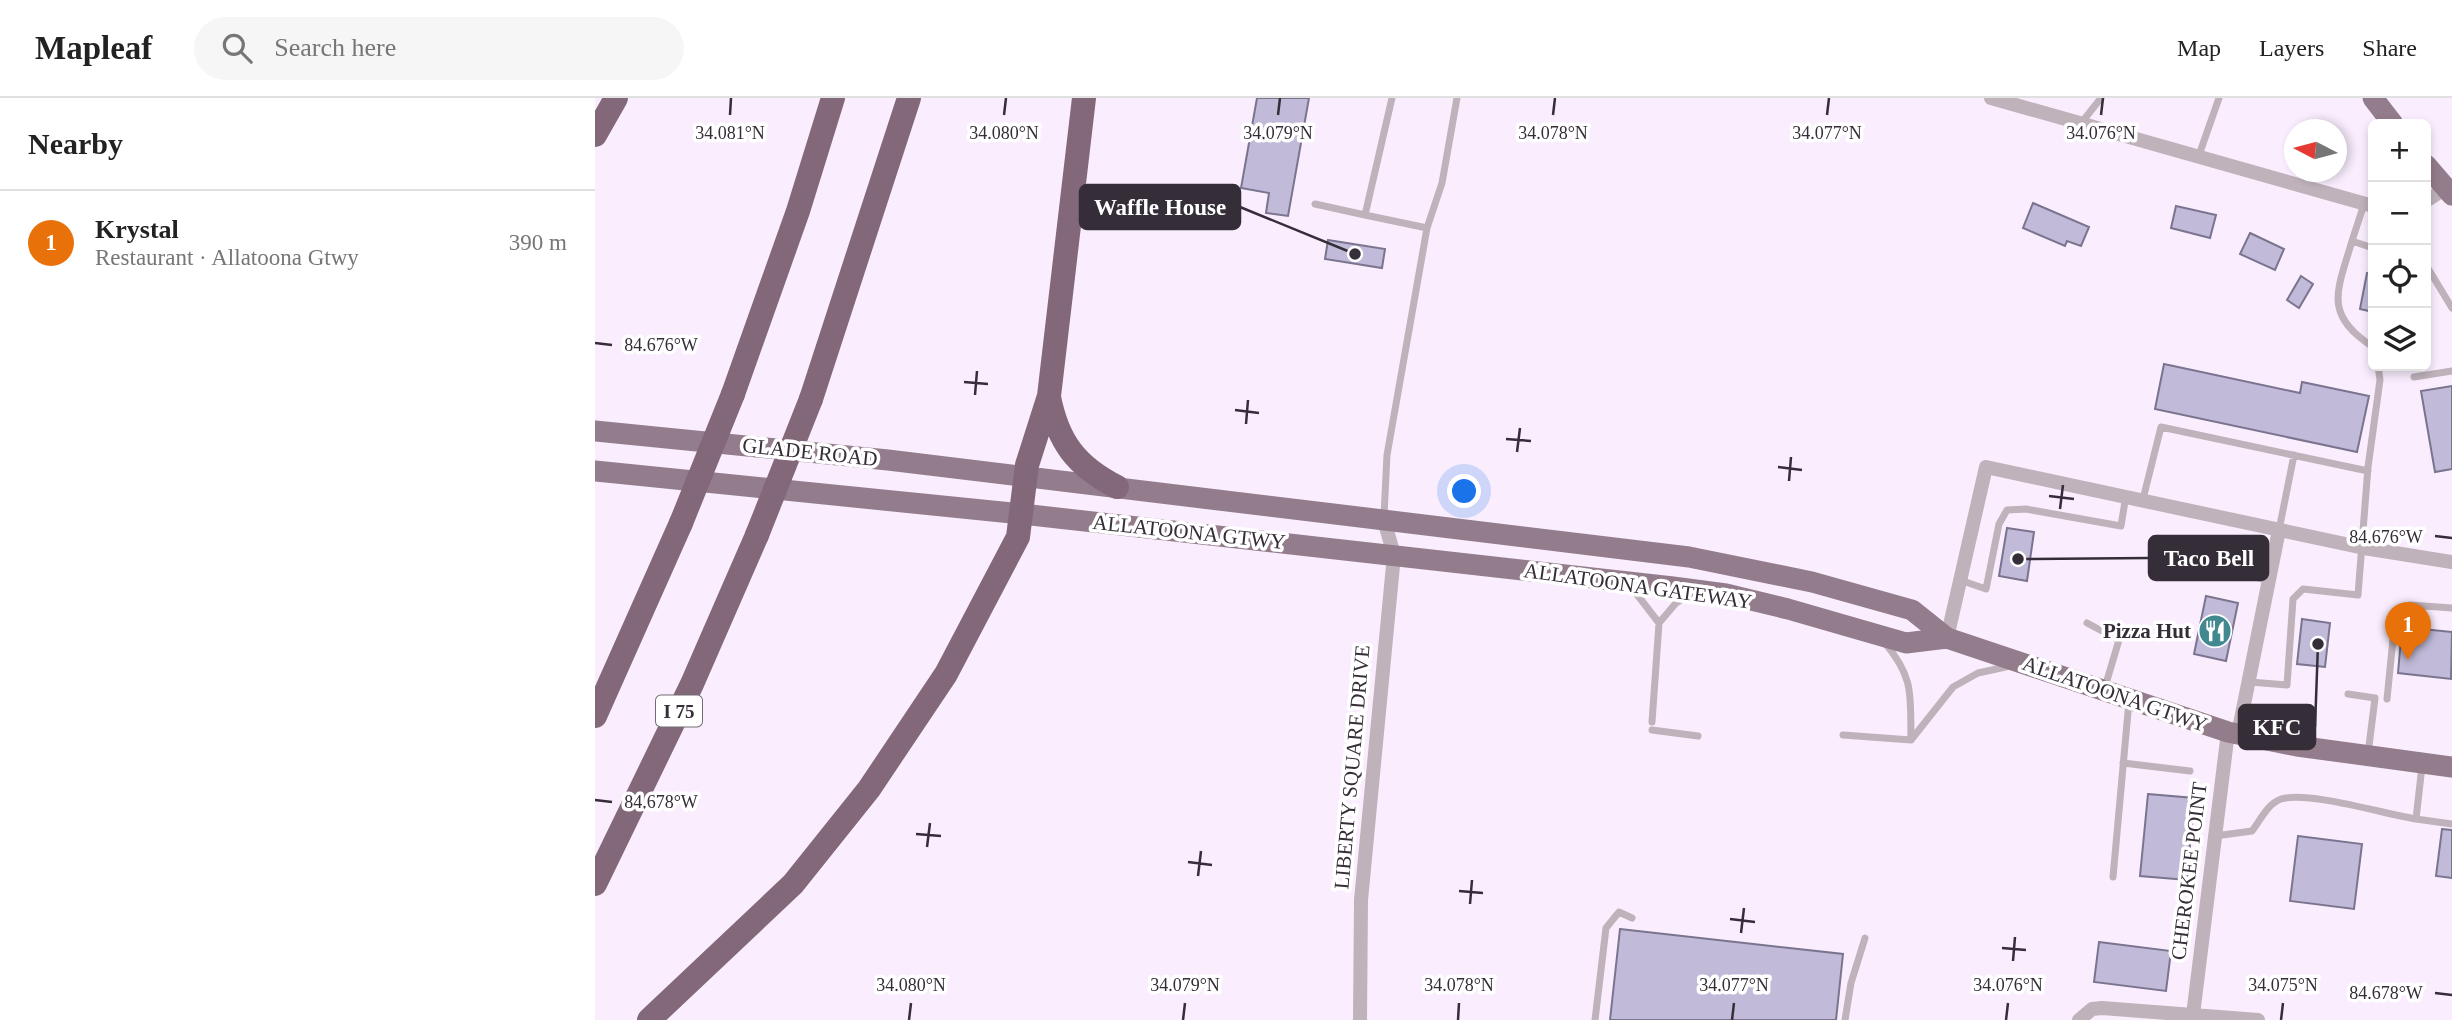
<!DOCTYPE html>
<html lang="en">
<head>
<meta charset="utf-8">
<style>
  body { margin:0; font-family:Georgia,serif; background:#f6f6f6; color:#222 }
  .controls { position:absolute; right:21px; top:21px; display:grid; overflow:hidden; border-radius:10px; box-shadow:0 4px 10px #0003 }
  .controls button { width:63px; height:63px; display:grid; place-items:center; padding:0; border:0; border-bottom:2px solid #e0e0e0; background:#fff; color:#222; font:35px sans-serif }
  .compass { position:absolute; left:1689px; top:21px; width:63px; height:63px; border-radius:50%; background:#fff; box-shadow:0 4px 10px #0003; rotate:276deg }
  .you { position:absolute; left:870px; top:394px; width:24px; height:24px; margin:-18px; border:5px solid #fff; border-radius:50%; background:#1a73e8; box-shadow:0 0 0 10px #1a73e833 }
  .badge { display:grid; place-items:center; width:46px; height:46px; border-radius:50%; background:#418890; color:#fff; font-size:23px; font-weight:700 }
  .pin { position:absolute; translate:-50% -58px; filter:drop-shadow(0 2px 4px #0008) }
  .pin::after { content:''; position:absolute; top:37px; width:24px; height:21px; background:inherit; clip-path:polygon(0 0,100% 0,50% 100%) }
  .list { margin:0; padding:0; list-style:none }
  h2 { display:flex; justify-content:space-between; align-items:center; height:91px; margin:0; padding:0 28px; font-size:30px }
  h2 small { font-size:23px; font-weight:400; color:#767676 }
  .list li { display:grid; grid-template-columns:46px 1fr auto; gap:21px; align-items:center; box-sizing:border-box; height:105px; padding:0 28px; border-top:2px solid #e0e0e0 }
  .list b { display:block; font-size:26px; white-space:nowrap }
  .list p { margin:0; font-size:23px; white-space:nowrap; color:#767676 }
  .list em { font-size:23px; font-style:normal; color:#767676 }
  .icon { flex:none; width:38px; height:38px; fill:none; stroke:currentColor; stroke-width:2; stroke-linecap:round; stroke-linejoin:round }
  .map { position:relative; flex:none; width:1857px; height:922px; overflow:hidden }
  header { display:flex; align-items:center; gap:42px; box-sizing:border-box; height:98px; padding:0 35px; background:#fff; border-bottom:2px solid #e0e0e0 }
  header strong { font-size:33px }
  nav { display:flex; gap:38px; margin-inline-start:auto; font-size:24px }
  .search { width:490px; height:63px; background:#f6f6f6; display:flex; align-items:center; gap:18px; box-sizing:border-box; padding:0 24px; border-radius:38px; color:#767676; font-size:26px }
  main { display:flex }
  aside { flex:1; background:#fff }
  .map>svg:first-child { display:block }
</style>
</head>
<body>
<header>
<strong>Mapleaf</strong>
<div class="search"><svg class="icon" aria-label="search" viewBox="0 0 24 24"><circle cx="10" cy="10" r="6"/><path d="M15 15l6 6"/></svg>Search here</div>
<nav><a>Map</a><a>Layers</a><a>Share</a></nav>
</header>
<main>
<aside>
<h2>Nearby<small></small></h2>
<ul class="list">
<li><span class="badge" style="background:#e8710a">1</span><div><b>Krystal</b><p>Restaurant · Allatoona Gtwy</p></div><em>390 m</em></li>
</ul>
</aside>
<div class="map">
<svg width="1857" height="922" viewBox="0 0 1857 922">
  <rect width="100%" height="100%" fill="#faeefe"/>
  <path fill="#c1bbd9" stroke="#7a748f" stroke-width="2" d="M662,0H714L693,118L671,115L674,95L646,90Z
    M1438,105L1494,129L1486,148L1472,143L1470,148L1428,130Z
    M1581,108L1621,117L1615,140L1576,130Z
    M1655,135L1689,151L1680,172L1645,156Z
    M733,142L790,151L787,170L730,161Z
    M1772,175L1778,176V214L1765,211Z
    M1706,178L1718,186L1704,210L1692,202Z
    M1569,266L1705,295L1707,284L1774,298L1762,354L1560,311Z
    M1857,288V371L1840,374L1826,293Z
    M1412,430L1439,434L1432,483L1404,478Z
    M1611,498L1643,505L1631,563L1599,556Z
    M1707,521L1735,525L1730,569L1702,566Z
    M1807,529L1857,534L1856,581L1803,575Z
    M1553,696L1599,700L1592,782L1545,778Z
    M1847,731L1857,732V780L1841,778Z
    M1703,738L1767,746L1759,811L1695,803Z
    M1025,831L1248,856L1241,922H1015Z
    M1504,844L1576,853L1571,893L1499,884Z"/>
  <g fill="none" stroke-linecap="round" stroke-linejoin="round">
    <path stroke="#bfb2ba" stroke-width="7" d="M1487,24L1506,0
      M1604,57L1624,0
      M720,106L770,117
      M1769,106L1757,143L1778,150
      M832,130L847,85L862,0
      M1757,143C1742,194 1728,216 1778,249
      M1831,167L1857,210
      M1819,279L1857,273
      M1548,401L1566,329L1773,373
      M789,418L792,357L832,130L770,117L797,0
      M1684,432L1699,357
      M1615,471L1675,482
      M1365,482L1391,491L1404,426L1412,412L1431,411L1526,428L1531,397
      M1037,490L1064,525L1081,505L1094,497
      M1492,525L1524,542L1510,589
      M1290,545C1320,581 1315,598 1316,642L1358,589L1383,575L1415,568
      M1655,584L1692,587L1698,501L1708,491L1763,497L1773,369L1785,282L1783,268
      M1753,596L1780,600L1773,656
      M1792,601L1800,521L1804,510L1815,507L1857,510
      M1057,624L1064,525
      M1057,632L1103,638
      M1248,637L1316,642
      M1528,665L1595,673
      M1827,668L1821,721L1857,726
      M1620,738L1657,733C1665,723 1672,706 1686,701C1713,693 1790,716 1821,721
      M1518,779L1534,603
      M1000,922L1011,830L1024,814L1037,820
      M1250,922L1256,885L1270,840"/>
    <path stroke="#bfb2ba" stroke-width="14" d="M1396,0L1778,108
      M1831,103L1851,90
      M1352,540L1391,369L1769,450L1857,464
      M1643,636L1684,432
      M1598,917L1633,634
      M765,922L766,802L799,457L789,422
      M1484,922L1497,911L1507,910L1663,922"/>
    <path stroke="#937c8b" stroke-width="21" d="M1778,0L1798,26
      M1831,67L1857,97
      M0,333L293,362L1094,459L1217,484L1317,512L1352,540L1633,634L1702,648L1857,669
      M0,373L427,416L1078,489L1131,496L1193,511L1311,545L1352,540"/>
    <path stroke="#83687a" stroke-width="24" d="M0,37L21,0
      M138,296L203,113L238,0
      M454,299C463,344 481,368 522,389
      M216,301L314,0
      M0,618L86,425
      M0,786L97,586L162,437
      M54,922L198,786L274,691L351,576L423,439L432,367L454,298L489,0"/>
    <path stroke="#83687a" stroke-width="24" d="M86,425L138,296
      M162,437L216,301"/>
  </g>
  <path fill="none" stroke="#352d37" stroke-width="2.5" d="M135,17L136,0M409,17L411,0M683,17L685,0M958,17L960,0M1232,17L1234,0M1506,17L1508,0M0,245L17,247M369,284L393,286M380,297L382,273M640,312L664,315M651,326L653,302M911,341L936,343M922,354L925,330M1183,369L1207,372M1194,383L1196,359M1454,398L1479,401M1465,411L1468,387M1840,438L1857,440M0,702L17,704M321,736L346,738M332,749L335,725M593,764L617,767M603,778L606,753M864,793L888,795M875,806L877,782M1135,821L1160,824M1146,835L1149,810M1407,850L1431,852M1418,863L1420,839M1840,895L1857,897M314,922L316,905M588,922L590,905M863,922L864,905M1137,922L1139,905M1411,922L1413,905M1686,922L1688,905"/>
  <defs>
    <symbol id="restaurant-disc" viewBox="-11 -11 22 22"><circle r="9.5" fill="#418890" stroke="#fff"/><path d="M-5-6h1v4h1v-4h1v4h1v-4h1v5L-1.5 .5V6h-2V.5L-5-1ZM5-6V6H3V1.5H1.5Q1.5-4 5-6Z" fill="#fff"/></symbol>
  </defs>
  <g fill-rule="evenodd">
    <use href="#restaurant-disc" x="1601" y="514" width="38" height="38"/>
  </g>
  <g text-anchor="middle" stroke-width="7" stroke-linejoin="round" paint-order="stroke">
    <rect fill="#fff" stroke="#726c73" stroke-width="2" x="61" y="597.5" width="46" height="31" rx="5"/>
    <g font-size="19" font-weight="bold" fill="#352d37">
      <text x="84" y="620">I 75</text>
    </g>
    <g font-size="21" fill="#352d37" stroke="#fff">
      <text transform="translate(215 354) rotate(6)" y="7">GLADE ROAD</text>
      <text transform="translate(594 434) rotate(6)" y="7">ALLATOONA GTWY</text>
      <text transform="translate(1043 488) rotate(8)" y="7">ALLATOONA GATEWAY</text>
      <text transform="translate(1520 596) rotate(19)" y="7">ALLATOONA GTWY</text>
      <text transform="translate(757 669) rotate(-85)" y="7">LIBERTY SQUARE DRIVE</text>
      <text transform="translate(1594 773) rotate(-83)" y="7">CHEROKEE POINT</text>
    </g>
    <g font-size="21" font-weight="bold" fill="#352d37" stroke="#fff" text-anchor="end">
      <text x="1596" y="540">Pizza Hut</text>
    </g>
  </g>
  <g font-size="18" text-anchor="middle" fill="#352d37" stroke="#fff" stroke-width="7" stroke-linejoin="round" paint-order="stroke">
    <text x="135" y="41">34.081°N</text>
    <text x="409" y="41">34.080°N</text>
    <text x="683" y="41">34.079°N</text>
    <text x="958" y="41">34.078°N</text>
    <text x="1232" y="41">34.077°N</text>
    <text x="1506" y="41">34.076°N</text>
    <text x="66" y="253">84.676°W</text>
    <text x="1791" y="445">84.676°W</text>
    <text x="66" y="710">84.678°W</text>
    <text x="316" y="893">34.080°N</text>
    <text x="590" y="893">34.079°N</text>
    <text x="864" y="893">34.078°N</text>
    <text x="1139" y="893">34.077°N</text>
    <text x="1413" y="893">34.076°N</text>
    <text x="1688" y="893">34.075°N</text>
    <text x="1791" y="901">84.678°W</text>
  </g>
  <path fill="none" stroke="#352d37" stroke-width="2.5" d="M760 156L645 109M1423 461L1554 460M1723 546L1720 629"/>
  <g fill="#352d37" stroke="#fff" stroke-width="2.5">
    <circle cx="760" cy="156" r="7"/>
    <circle cx="1423" cy="461" r="7"/>
    <circle cx="1723" cy="546" r="7"/>
  </g>
  <g fill="#352d37" stroke="#352d37" stroke-width="2.5">
    <rect x="485" y="87" width="160" height="44" rx="7"/>
    <rect x="1554" y="438" width="119" height="44" rx="7"/>
    <rect x="1644" y="607" width="76" height="44" rx="7"/>
  </g>
  <g font-size="23" text-anchor="middle" font-weight="bold" fill="#fff">
    <text x="565" y="117">Waffle House</text>
    <text x="1614" y="468">Taco Bell</text>
    <text x="1682" y="637">KFC</text>
  </g>
</svg>
<div class="controls">
<button>+</button>
<button>−</button>
<button><svg class="icon" aria-label="locate" viewBox="0 0 24 24"><circle cx="12" cy="12" r="6"/><path d="M12 2v4M12 18v4M2 12h4M18 12h4"/></svg></button>
<button><svg class="icon" aria-label="layers" viewBox="0 0 24 24"><path d="M12 4l9 5-9 5-9-5zM3 14l9 5 9-5"/></svg></button>
</div>
<svg class="compass" viewBox="-18 -18 36 36"><path d="M0-13l5 13h-10z" fill="#e53935"/><path d="M0 13l5-13h-10z" fill="#767676"/></svg>
<div class="you"></div>
<div class="pin badge" style="left:1813px;top:562px;background:#e8710a">1</div>
</div>
</main>
</body>
</html>
